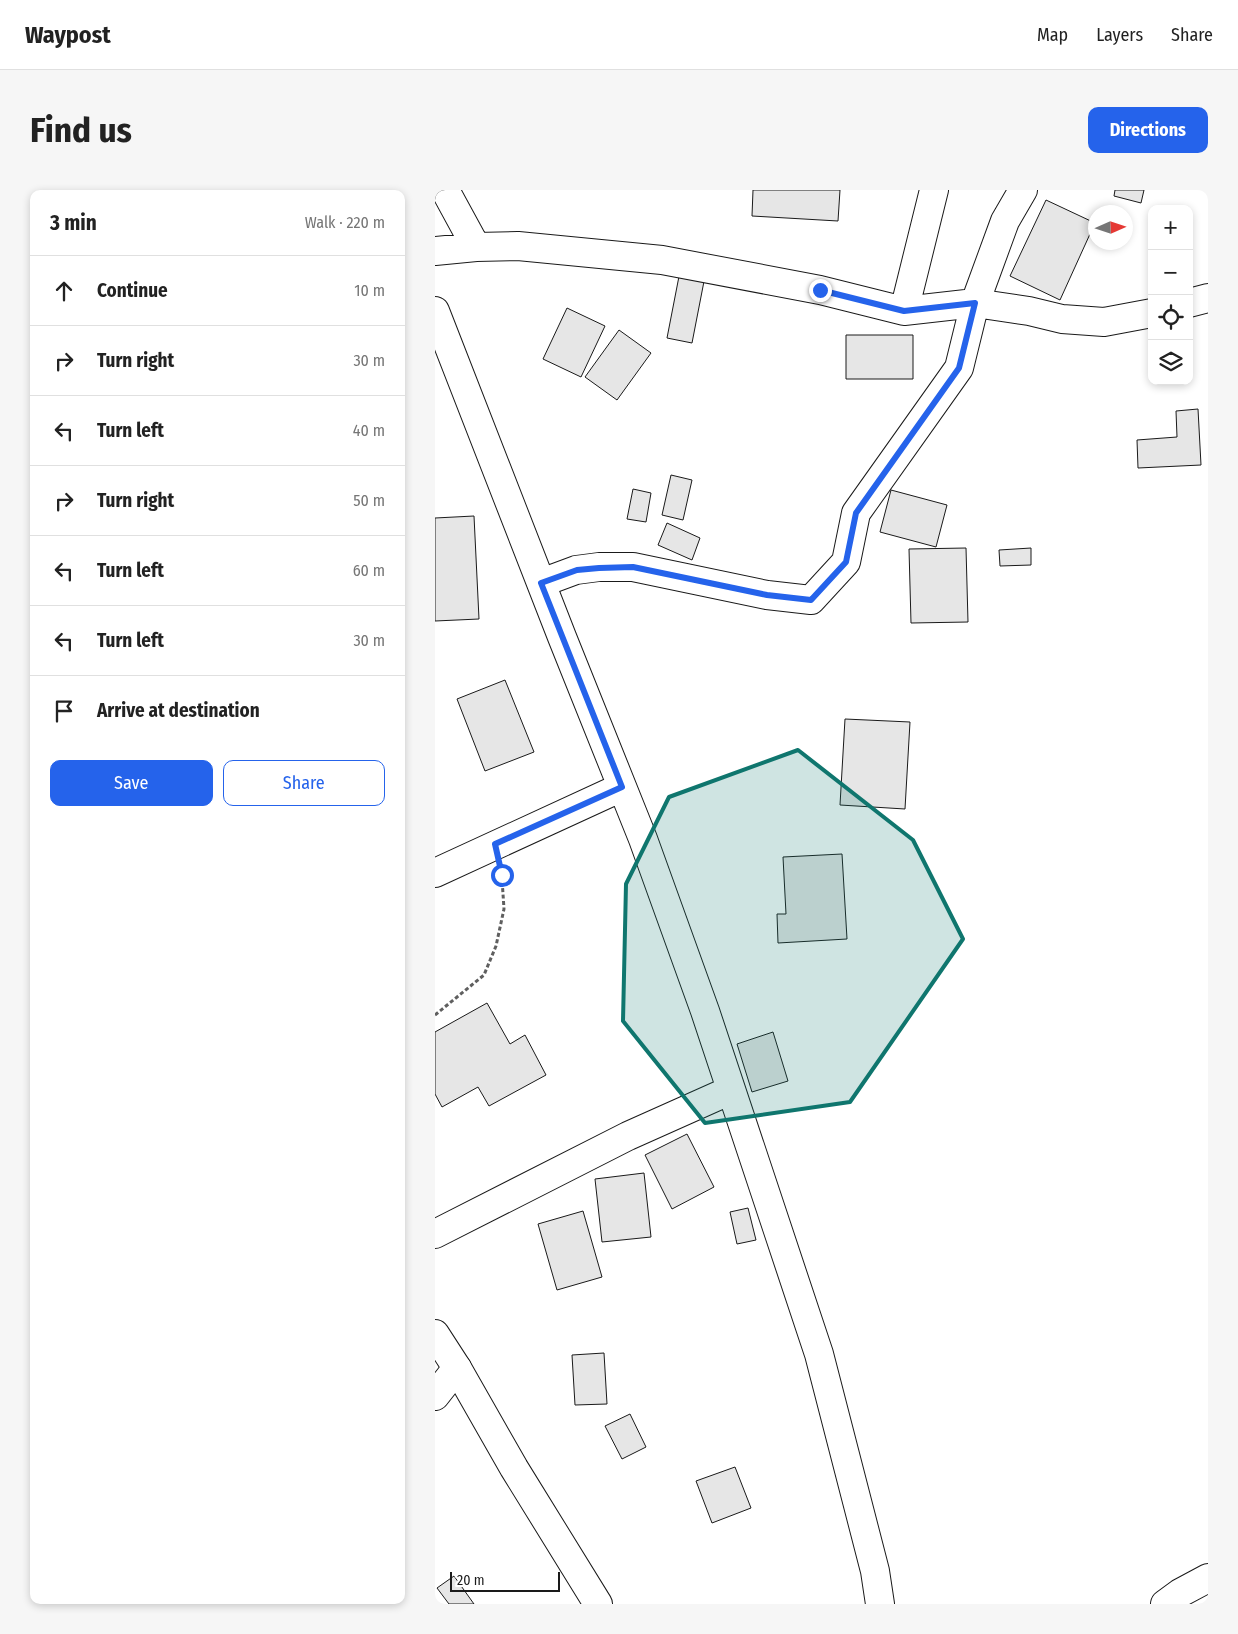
<!DOCTYPE html>
<html lang="en">
<head>
<meta charset="utf-8">
<style>
  body { margin:0; font-family:"Fira Sans Condensed",sans-serif; background:#f6f6f6; color:#222 }
  .controls { position:absolute; right:15px; top:15px; display:grid; overflow:hidden; border-radius:10px; box-shadow:0 2px 8px #0003 }
  .controls button { width:45px; height:45px; display:grid; place-items:center; padding:0; border:0; border-bottom:1px solid #e0e0e0; background:#fff; color:#222; font:25px sans-serif }
  .compass { position:absolute; left:653px; top:15px; width:45px; height:45px; border-radius:50%; background:#fff; box-shadow:0 2px 8px #0003; rotate:87deg }
  .scale { position:absolute; left:15px; bottom:12px; width:110px; box-sizing:border-box; padding-left:5px; border:2px solid #1a1a1a; border-top:0; font-size:14px; line-height:18px; white-space:nowrap; color:#1a1a1a; -webkit-text-stroke:4px #fff; paint-order:stroke }
  .stop { position:absolute; width:15px; height:15px; margin:-11px; border:4px solid #2563eb; border-radius:50%; background:#fff }
  .stop.end { background:#2563eb; border-color:#fff; box-shadow:0 1px 5px #0008 }
  .list { margin:0; padding:0; list-style:none }
  h2 { display:flex; justify-content:space-between; align-items:center; height:65px; margin:0; padding:0 20px; font-size:21px }
  h2 small { font-size:16px; font-weight:400; color:#767676 }
  .list li { display:grid; grid-template-columns:32px 1fr auto; gap:15px; align-items:center; box-sizing:border-box; height:70px; padding:0 20px; border-top:1px solid #e0e0e0 }
  .list b { display:block; font-size:19px; white-space:nowrap }
  .list em { font-size:16px; font-style:normal; color:#767676 }
  .actions { display:flex; gap:10px; padding:15px 20px }
  .actions a { flex:1; padding:11px 0; border:1px solid #2563eb; border-radius:10px; text-align:center; font-size:18px; color:#2563eb }
  .actions .main { background:#2563eb; color:#fff }
  .icon { flex:none; width:28px; height:28px; fill:none; stroke:currentColor; stroke-width:2; stroke-linecap:round; stroke-linejoin:round }
  .map { position:relative; flex:none; width:773px; height:1414px; overflow:hidden; border-radius:10px }
  header { display:flex; align-items:center; gap:30px; box-sizing:border-box; height:70px; padding:0 25px; background:#fff; border-bottom:1px solid #e0e0e0 }
  header strong { font-size:24px }
  nav { display:flex; gap:28px; margin-inline-start:auto; font-size:18px }
  .intro { display:flex; align-items:center; justify-content:space-between; box-sizing:border-box; height:120px; padding:0 30px }
  h1 { margin:0; font-size:35px }
  .button { padding:12px 22px; border-radius:10px; background:#2563eb; color:#fff; font-size:18px; font-weight:700 }
  main { display:flex; gap:30px; padding:0 30px }
  aside { flex:1; background:#fff; border-radius:10px; box-shadow:0 2px 8px #0003 }
  .map>svg:first-child { display:block }
</style>
</head>
<body>
<header>
<strong>Waypost</strong>
<nav><a>Map</a><a>Layers</a><a>Share</a></nav>
</header>
<div class="intro"><h1>Find us</h1><a class="button">Directions</a></div>
<main>
<aside>
<h2>3 min<small>Walk · 220 m</small></h2>
<ul class="list">
<li><svg class="icon" aria-label="ahead" viewBox="0 0 24 24"><path d="M12 20V5M6 11l6-6 6 6"/></svg><div><b>Continue</b></div><em>10 m</em></li>
<li><svg class="icon" aria-label="right" viewBox="0 0 24 24"><path d="M7 20v-9h11M14 6l5 5-5 5"/></svg><div><b>Turn right</b></div><em>30 m</em></li>
<li><svg class="icon" aria-label="left" viewBox="0 0 24 24"><path d="M17 20v-9H6M10 6l-5 5 5 5"/></svg><div><b>Turn left</b></div><em>40 m</em></li>
<li><svg class="icon" aria-label="right" viewBox="0 0 24 24"><path d="M7 20v-9h11M14 6l5 5-5 5"/></svg><div><b>Turn right</b></div><em>50 m</em></li>
<li><svg class="icon" aria-label="left" viewBox="0 0 24 24"><path d="M17 20v-9H6M10 6l-5 5 5 5"/></svg><div><b>Turn left</b></div><em>60 m</em></li>
<li><svg class="icon" aria-label="left" viewBox="0 0 24 24"><path d="M17 20v-9H6M10 6l-5 5 5 5"/></svg><div><b>Turn left</b></div><em>30 m</em></li>
<li><svg class="icon" aria-label="arrive" viewBox="0 0 24 24"><path d="M6 21V4h12l-3 4 3 4H6"/></svg><div><b>Arrive at destination</b></div></li>
</ul>
<div class="actions"><a class="main">Save</a><a>Share</a></div>
</aside>
<div class="map">
<svg width="773" height="1414" viewBox="0 0 773 1414">
  <rect width="100%" height="100%" fill="#fff"/>
  <path fill="#e6e6e6" stroke="#1a1a1a" d="M318,0H405L403,31L317,26Z
    M680,0H709L706,13L679,6Z
    M611,10L660,33L625,110L575,86Z
    M246,76L271,81L257,153L232,148Z
    M132,118L170,136L146,187L108,169Z
    M184,140L216,163L182,210L150,187Z
    M411,145H478V189H411Z
    M763,219L766,275L703,278L702,250L742,247L741,221Z
    M236,285L257,290L248,330L227,325Z
    M198,299L216,303L211,332L192,329Z
    M456,300L512,315L501,357L445,342Z
    M39,326L44,429L0,431V328Z
    M232,333L265,348L257,370L223,355Z
    M531,358L533,432L476,433L474,359Z
    M596,358V375L565,376L564,360Z
    M70,490L99,562L50,581L22,509Z
    M410,529L475,532L470,619L405,615Z
    M407,664L412,749L343,753L342,724H351L348,667Z
    M52,813L75,854L90,845L111,885L54,916L43,897L7,917L0,904V842Z
    M338,842L353,891L317,902L302,854Z
    M252,944L279,997L237,1019L210,965Z
    M209,983L216,1047L167,1052L160,989Z
    M313,1018L321,1050L302,1054L295,1022Z
    M148,1021L167,1087L122,1100L103,1034Z
    M169,1163L172,1214L140,1215L137,1165Z
    M195,1224L211,1257L187,1269L170,1236Z
    M300,1277L316,1318L277,1333L261,1291Z
    M19,1386L39,1414H14L2,1398Z"/>
  <g fill="none" stroke-linecap="round" stroke-linejoin="round">
    <defs>
      <path id="minor" d="M10,0L41,57
        M0,61L41,57L83,56L227,70L385,100L469,121L540,113L594,121L627,129L669,132L717,123
        M754,113L773,108
        M0,121L127,447L208,649L270,821L384,1164L440,1381L445,1414
        M469,121L499,0
        M106,393L141,380L164,377H198L332,405L376,410L411,372L421,323L524,178L540,113L570,31L588,0
        M0,683L187,597
        M0,1044L193,946L296,900
        M0,1206L22,1178
        M730,1414L745,1403L773,1388"/>
      <path id="tertiary" d="M0,1144L22,1178L79,1278L163,1414"/>
    </defs>
    <use href="#minor" stroke="#1a1a1a" stroke-width="30"/>
    <use href="#tertiary" stroke="#1a1a1a" stroke-width="30"/>
    <path stroke="#5f5f5f" stroke-width="3" stroke-dasharray="4 2.5" stroke-linecap="butt" d="M0,825L49,785L61,756L69,719L67,689"/>
    <use href="#minor" stroke="#fff" stroke-width="28"/>
    <use href="#tertiary" stroke="#fff" stroke-width="28"/>
  </g>
  <g fill="none" stroke-linecap="round" stroke-linejoin="round">
    <path stroke="#2563eb" stroke-width="6" d="M67,685L60,654L187,597L106,393L142,380L164,378L198,377L332,405L376,410L411,372L421,323L524,178L540,113L469,121L385,100"/>
  </g>
  <path fill="#0f766e" fill-opacity="0.2" stroke="#0f766e" stroke-width="4" stroke-linejoin="round" d="M363,560L478,650L528,749L415,912L270,933L188,831L191,694L234,607Z"/>
</svg>
<div class="controls">
<button>+</button>
<button>−</button>
<button><svg class="icon" aria-label="locate" viewBox="0 0 24 24"><circle cx="12" cy="12" r="6"/><path d="M12 2v4M12 18v4M2 12h4M18 12h4"/></svg></button>
<button><svg class="icon" aria-label="layers" viewBox="0 0 24 24"><path d="M12 4l9 5-9 5-9-5zM3 14l9 5 9-5"/></svg></button>
</div>
<svg class="compass" viewBox="-18 -18 36 36"><path d="M0-13l5 13h-10z" fill="#e53935"/><path d="M0 13l5-13h-10z" fill="#767676"/></svg>
<div class="scale">20 m</div>
<div class="stop" style="left:67px;top:685px"></div>
<div class="stop end" style="left:385px;top:100px"></div>
</div>
</main>
</body>
</html>
